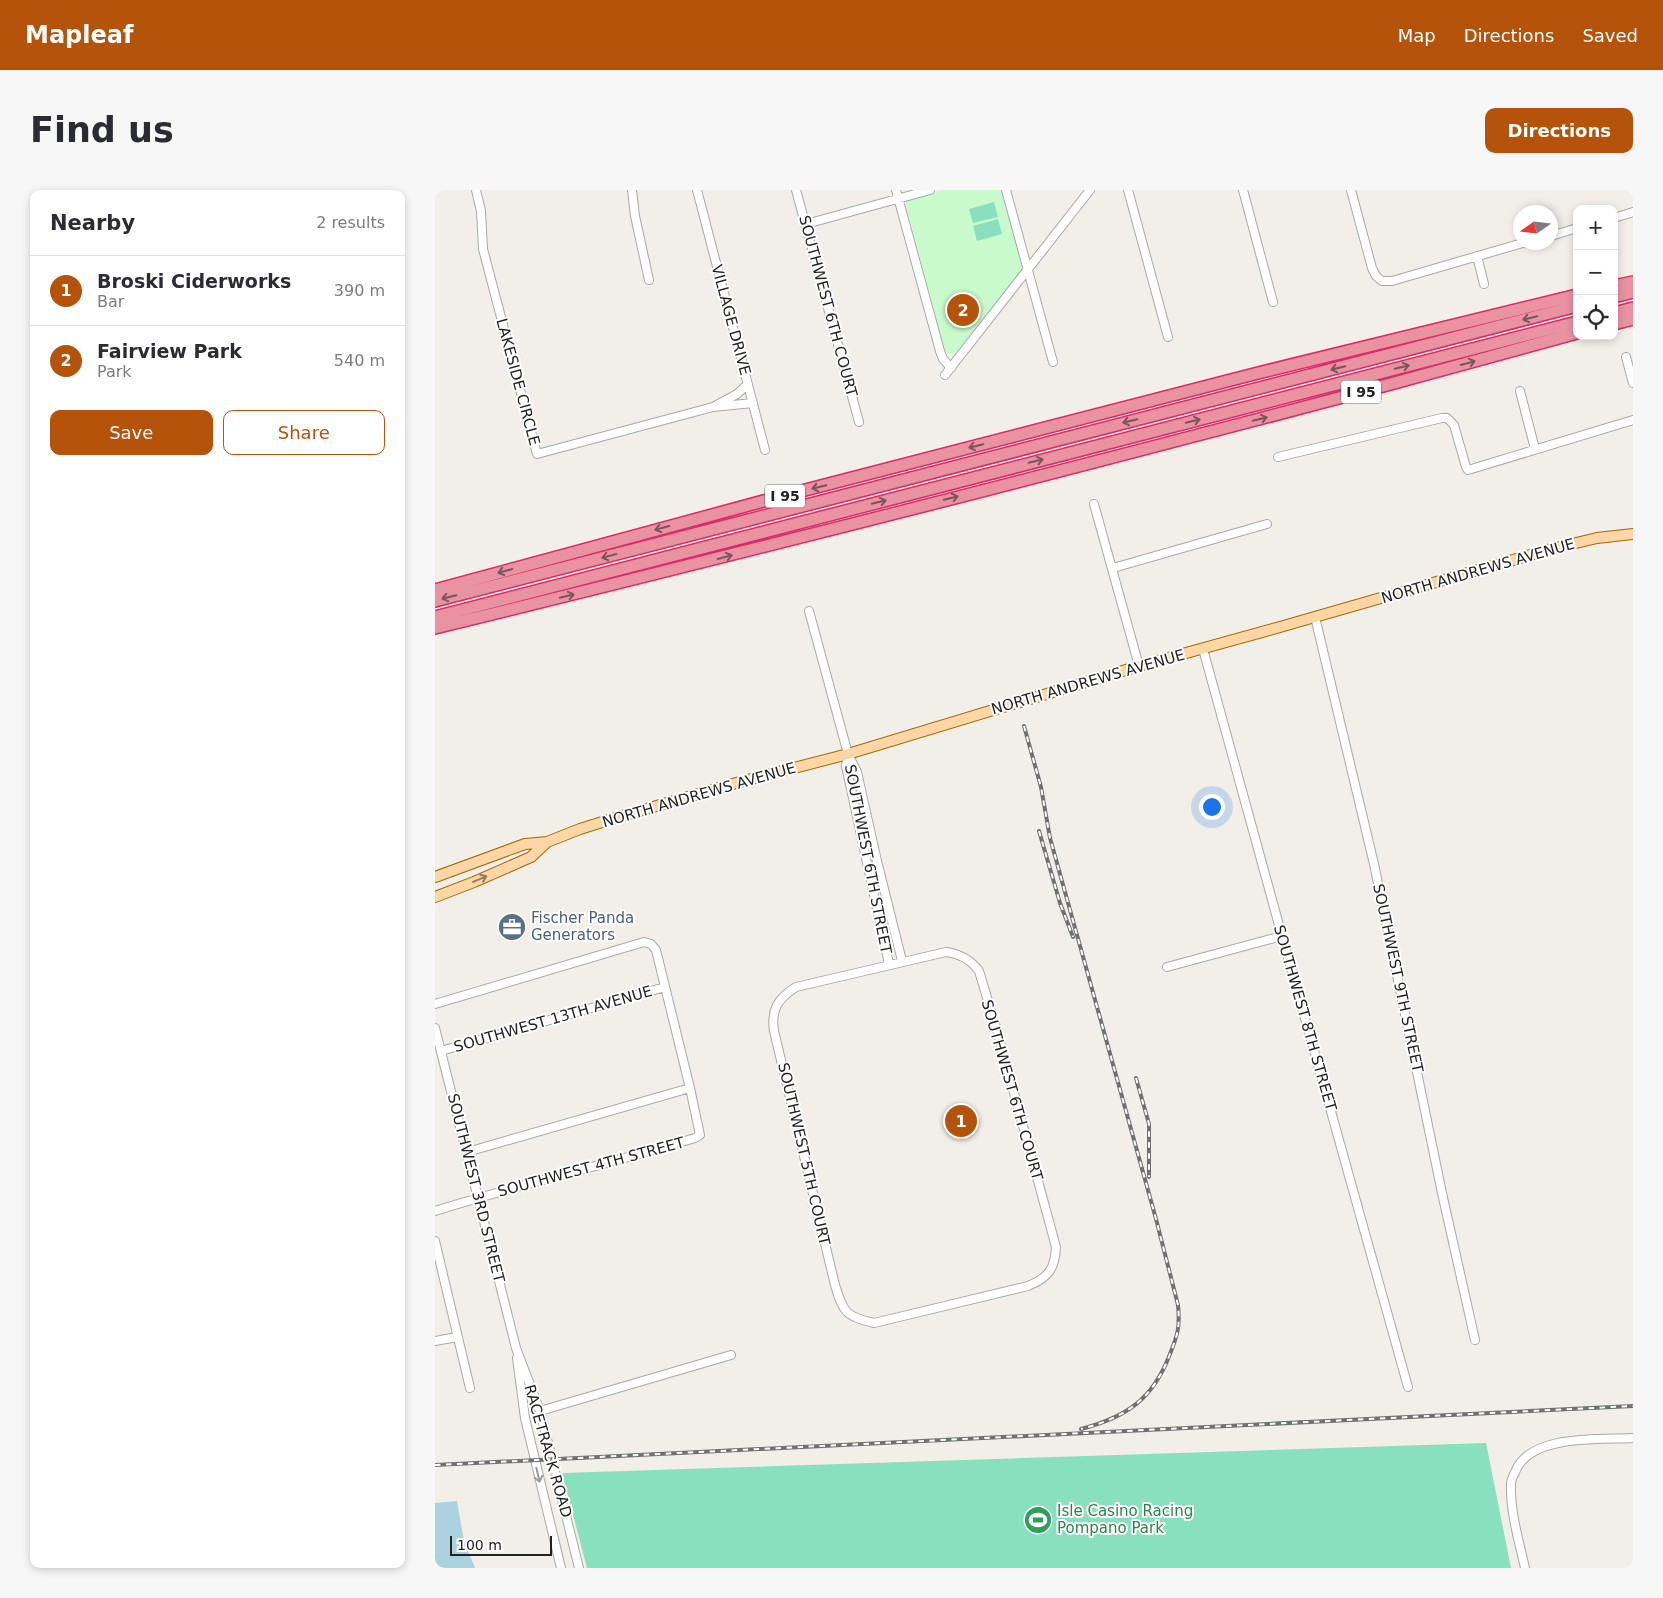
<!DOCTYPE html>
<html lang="en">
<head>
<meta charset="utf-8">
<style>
  body { margin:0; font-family:"DejaVu Sans",sans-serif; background:#f7f7f7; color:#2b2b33 }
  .controls { position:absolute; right:15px; top:15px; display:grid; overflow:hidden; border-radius:10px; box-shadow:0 2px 8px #0003 }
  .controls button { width:45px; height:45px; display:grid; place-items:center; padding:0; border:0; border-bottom:1px solid #e1e1e2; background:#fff; color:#2b2b33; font:25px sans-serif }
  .compass { position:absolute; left:1078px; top:15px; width:45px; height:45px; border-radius:50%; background:#fff; box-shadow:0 2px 8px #0003; rotate:256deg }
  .scale { position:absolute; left:15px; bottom:12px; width:102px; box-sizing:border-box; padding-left:5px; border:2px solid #222; border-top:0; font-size:14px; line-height:18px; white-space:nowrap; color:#222; -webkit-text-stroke:4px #fff; paint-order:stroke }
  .you { position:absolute; left:776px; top:616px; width:18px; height:18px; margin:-12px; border:4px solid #fff; border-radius:50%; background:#1a73e8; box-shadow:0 0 0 8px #1a73e833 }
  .badge { display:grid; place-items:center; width:32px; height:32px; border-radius:50%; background:#b45309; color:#fff; font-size:16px; font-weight:700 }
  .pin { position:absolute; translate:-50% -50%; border:2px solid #fff; box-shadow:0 1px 5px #0006 }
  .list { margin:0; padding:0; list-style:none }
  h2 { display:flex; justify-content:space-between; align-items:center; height:65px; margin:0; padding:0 20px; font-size:21px }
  h2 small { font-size:16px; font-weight:400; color:#7c7c81 }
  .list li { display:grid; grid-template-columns:32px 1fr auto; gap:15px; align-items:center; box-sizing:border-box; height:70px; padding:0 20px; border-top:1px solid #e1e1e2 }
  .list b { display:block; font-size:19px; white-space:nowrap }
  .list p { margin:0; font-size:16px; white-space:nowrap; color:#7c7c81 }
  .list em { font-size:16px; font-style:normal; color:#7c7c81 }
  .actions { display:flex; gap:10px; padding:15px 20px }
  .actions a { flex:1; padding:11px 0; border:1px solid #b45309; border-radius:10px; text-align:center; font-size:18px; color:#b45309 }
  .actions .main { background:#b45309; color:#fff }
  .icon { flex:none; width:28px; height:28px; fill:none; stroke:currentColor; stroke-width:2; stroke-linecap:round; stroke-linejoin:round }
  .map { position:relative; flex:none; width:1198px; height:1378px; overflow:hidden; border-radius:10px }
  header { display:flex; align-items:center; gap:30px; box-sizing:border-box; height:70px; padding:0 25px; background:#b45309; color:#fff }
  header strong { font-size:24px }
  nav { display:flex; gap:28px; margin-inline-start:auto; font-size:18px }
  .intro { display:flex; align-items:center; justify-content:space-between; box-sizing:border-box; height:120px; padding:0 30px }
  h1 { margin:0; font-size:35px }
  .button { padding:12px 22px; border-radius:10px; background:#b45309; color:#fff; font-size:18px; font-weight:700 }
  main { display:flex; gap:30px; padding:0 30px }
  aside { flex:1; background:#fff; border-radius:10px; box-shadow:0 2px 8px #0003 }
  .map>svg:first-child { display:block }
</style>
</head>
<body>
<header>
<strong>Mapleaf</strong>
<nav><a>Map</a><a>Directions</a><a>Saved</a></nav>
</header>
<div class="intro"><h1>Find us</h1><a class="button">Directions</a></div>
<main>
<aside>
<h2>Nearby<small>2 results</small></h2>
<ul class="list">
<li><span class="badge">1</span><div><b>Broski Ciderworks</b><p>Bar</p></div><em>390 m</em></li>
<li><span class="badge">2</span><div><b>Fairview Park</b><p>Park</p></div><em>540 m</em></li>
</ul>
<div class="actions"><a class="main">Save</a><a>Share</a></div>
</aside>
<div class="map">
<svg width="1198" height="1378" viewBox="0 0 1198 1378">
  <rect width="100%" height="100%" fill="#f2efe9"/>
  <path fill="#c8facc" d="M508,0H567L589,77L522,163L517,164L510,162L470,10Z"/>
  <path fill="#88e0be" d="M559,12L563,27L538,33L534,19Z
    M563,29L567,44L542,51L538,36Z
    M1051,1253L1076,1378H152L127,1283Z"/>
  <path fill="#aad3df" d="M22,1311L29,1351L40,1378H0V1313Z"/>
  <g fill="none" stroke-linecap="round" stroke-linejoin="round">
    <defs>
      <path id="minor" d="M41,0L46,21L48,59L102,264L278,217L318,213
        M197,0L200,26L214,90
        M262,0L330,260
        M361,0L424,232
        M461,0L505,161L508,169L516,178
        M571,0L618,172
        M693,0L733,147
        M808,0L838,112
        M916,0L937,78L941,86L947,91H957L1091,52
        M1179,28L1198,22
        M371,34L495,0
        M1116,46L1142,38
        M1042,66L1049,94
        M1191,167L1198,193
        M510,185L655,0
        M1085,201L1100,259
        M280,216L302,204L313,194
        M843,267L1007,228H1012L1019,235L1031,277L1033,280L1198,230
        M659,314L704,476
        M678,378L832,334
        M374,421L413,564L422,582L442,671L467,771
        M880,427L939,674L1007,1003L1040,1150
        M768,459L847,746L973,1197
        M413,564L411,576L454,774
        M511,762C525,764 535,769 544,781L563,844L621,1057C620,1079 613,1088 593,1096L439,1133C411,1127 408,1122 400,1095L339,841C336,820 342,809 361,797Z
        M732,777L847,746
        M0,814L209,752L216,754L221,760L255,898L265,945L260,948C174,974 86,994 0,1021
        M0,838L81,1158L105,1221L144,1378
        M6,861L230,797
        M32,962L255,898
        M0,1051L35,1198
        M0,1151L22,1147
        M82,1168L90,1228L126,1378
        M105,1221L296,1165
        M1090,1378C1084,1351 1075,1322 1076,1294C1076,1289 1079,1285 1081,1280C1097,1244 1165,1250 1198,1248"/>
      <path id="major" d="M0,687L90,654L112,652L145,639L180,628L301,593L413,564L704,476L845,437L1116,359L1162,348L1198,344
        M0,707L39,692L96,667L112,652"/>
      <path id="highway" d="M1179,96L1198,92
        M1179,107L1198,102
        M1179,123L1198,118
        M1179,134L1198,129
        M0,400L347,306L823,183L1142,105
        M0,411L1142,116
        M0,427L1142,132
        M0,438C307,363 613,285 919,204C993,184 1067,163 1142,143"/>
    </defs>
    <use href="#minor" stroke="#a9a9a9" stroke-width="10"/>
    <use href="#major" stroke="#a06b00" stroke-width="12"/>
    <use href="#highway" stroke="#dc2a67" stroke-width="14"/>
    <use href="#minor" stroke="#fff" stroke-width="8"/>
    <use href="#major" stroke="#fcd6a4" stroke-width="10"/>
    <use href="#highway" stroke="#e892a2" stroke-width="11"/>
    <defs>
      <path id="rail" d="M589,536L606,597L615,648L721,1029L743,1115C745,1137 743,1144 735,1164C718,1209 692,1227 646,1239
        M604,641L625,713L638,747
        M701,888L714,934V987
        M0,1275L1198,1216"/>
    </defs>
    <use href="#rail" stroke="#707070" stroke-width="4"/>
    <use href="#rail" stroke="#fff" stroke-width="2" stroke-dasharray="5.5" stroke-linecap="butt"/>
  </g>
  <defs><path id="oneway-shaft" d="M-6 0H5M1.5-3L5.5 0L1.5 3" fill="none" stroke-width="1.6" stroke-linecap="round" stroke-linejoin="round" transform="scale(1.25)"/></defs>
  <g stroke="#7b545c">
    <use href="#oneway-shaft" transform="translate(1095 128) rotate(166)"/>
    <use href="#oneway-shaft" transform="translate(1033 173) rotate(-15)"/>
    <use href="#oneway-shaft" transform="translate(967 177) rotate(-14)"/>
    <use href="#oneway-shaft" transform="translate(903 178) rotate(166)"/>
    <use href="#oneway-shaft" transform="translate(825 229) rotate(-14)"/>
    <use href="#oneway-shaft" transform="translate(695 231) rotate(166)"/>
    <use href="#oneway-shaft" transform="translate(758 231) rotate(-14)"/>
    <use href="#oneway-shaft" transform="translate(541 256) rotate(166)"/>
    <use href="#oneway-shaft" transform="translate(601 271) rotate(-14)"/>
    <use href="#oneway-shaft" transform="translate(384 297) rotate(166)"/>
    <use href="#oneway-shaft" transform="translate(516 308) rotate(-14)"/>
    <use href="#oneway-shaft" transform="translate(444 312) rotate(-14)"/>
    <use href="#oneway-shaft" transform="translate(227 338) rotate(165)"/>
    <use href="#oneway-shaft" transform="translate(174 366) rotate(165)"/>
    <use href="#oneway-shaft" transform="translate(290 367) rotate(-15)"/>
    <use href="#oneway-shaft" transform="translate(70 381) rotate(165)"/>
    <use href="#oneway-shaft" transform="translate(132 406) rotate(-14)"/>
    <use href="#oneway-shaft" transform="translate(14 407) rotate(166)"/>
  </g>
  <use stroke="#8f7c63" href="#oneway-shaft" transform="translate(45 689) rotate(-23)"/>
  <use stroke="#9c9c9c" href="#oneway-shaft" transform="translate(103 1285) rotate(77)"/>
  <defs>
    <symbol id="office-disc" viewBox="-11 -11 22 22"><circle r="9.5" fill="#5c6f8a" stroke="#fff"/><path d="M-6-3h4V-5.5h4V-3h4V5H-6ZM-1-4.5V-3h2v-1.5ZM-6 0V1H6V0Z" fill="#fff"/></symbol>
    <symbol id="stadium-disc" viewBox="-11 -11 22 22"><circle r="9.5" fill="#2e9e5b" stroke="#fff"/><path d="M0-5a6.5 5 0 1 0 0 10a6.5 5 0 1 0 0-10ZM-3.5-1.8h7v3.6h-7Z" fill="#fff"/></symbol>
  </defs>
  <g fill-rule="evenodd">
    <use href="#office-disc" x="61" y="721" width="32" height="32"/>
    <use href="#stadium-disc" x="587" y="1314" width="32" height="32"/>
  </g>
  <g text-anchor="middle" stroke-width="4" stroke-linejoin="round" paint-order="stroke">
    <g fill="#fff" stroke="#646464" stroke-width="1">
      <rect x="906" y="190.5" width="40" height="23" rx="4"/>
      <rect x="330" y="294.5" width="40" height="23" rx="4"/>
    </g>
    <g font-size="14" font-weight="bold" fill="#222">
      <text x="926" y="207">I 95</text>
      <text x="350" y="311">I 95</text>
    </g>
    <g font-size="15" fill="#222" stroke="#fff">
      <text transform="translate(393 116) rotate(75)" y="5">SOUTHWEST 6TH COURT</text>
      <text transform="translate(296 130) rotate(75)" y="5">VILLAGE DRIVE</text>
      <text transform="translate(83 192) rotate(75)" y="5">LAKESIDE CIRCLE</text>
      <text transform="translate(1043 381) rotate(-16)" y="5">NORTH ANDREWS AVENUE</text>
      <text transform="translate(653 492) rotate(-16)" y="5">NORTH ANDREWS AVENUE</text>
      <text transform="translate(264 605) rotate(-16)" y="5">NORTH ANDREWS AVENUE</text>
      <text transform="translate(433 669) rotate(79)" y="5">SOUTHWEST 6TH STREET</text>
      <text transform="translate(963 788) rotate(78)" y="5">SOUTHWEST 9TH STREET</text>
      <text transform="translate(870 828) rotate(74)" y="5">SOUTHWEST 8TH STREET</text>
      <text transform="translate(118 829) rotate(-16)" y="5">SOUTHWEST 13TH AVENUE</text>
      <text transform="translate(577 900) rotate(74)" y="5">SOUTHWEST 6TH COURT</text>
      <text transform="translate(369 964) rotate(77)" y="5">SOUTHWEST 5TH COURT</text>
      <text transform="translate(156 977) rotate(-15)" y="5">SOUTHWEST 4TH STREET</text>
      <text transform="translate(41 998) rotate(76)" y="5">SOUTHWEST 3RD STREET</text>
      <text transform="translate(113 1261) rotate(74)" y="5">RACETRACK ROAD</text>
    </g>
    <g font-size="15" fill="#4e5e75" stroke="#fff" text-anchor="start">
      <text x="96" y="733">Fischer Panda<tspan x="96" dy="17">Generators</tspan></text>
    </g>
    <g font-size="15" fill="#27864d" stroke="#fff" text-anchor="start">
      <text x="622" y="1326">Isle Casino Racing<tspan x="622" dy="17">Pompano Park</tspan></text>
    </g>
  </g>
</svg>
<div class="controls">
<button>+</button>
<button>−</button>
<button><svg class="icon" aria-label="locate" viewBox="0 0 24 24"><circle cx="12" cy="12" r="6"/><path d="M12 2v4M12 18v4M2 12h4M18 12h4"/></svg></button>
</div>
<svg class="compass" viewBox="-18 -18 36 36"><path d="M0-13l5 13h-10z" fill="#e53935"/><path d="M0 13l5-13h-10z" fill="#7c7c81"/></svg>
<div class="scale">100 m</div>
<div class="you"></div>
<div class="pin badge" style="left:526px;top:931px">1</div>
<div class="pin badge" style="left:528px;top:120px">2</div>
</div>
</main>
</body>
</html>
